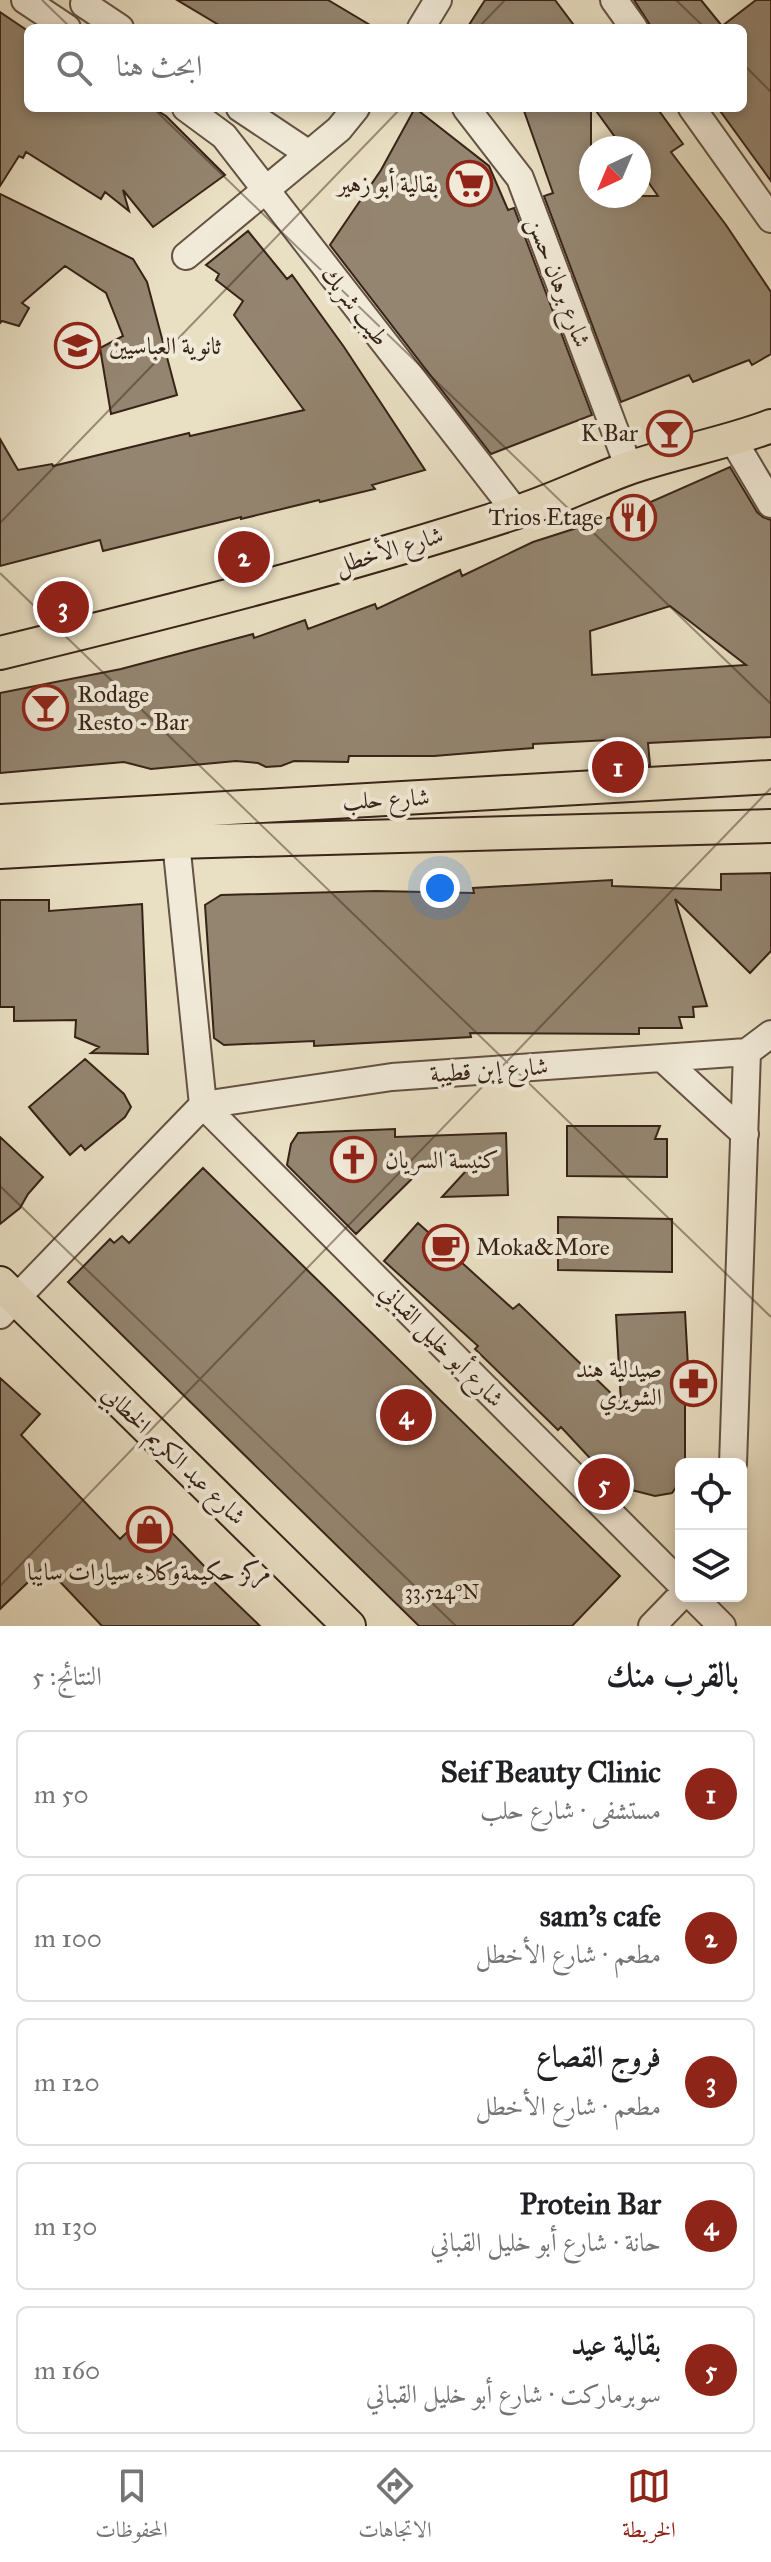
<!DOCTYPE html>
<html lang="ar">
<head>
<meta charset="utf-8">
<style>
  body { margin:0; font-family:"IM FELL Great Primer",Amiri,serif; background:#f2f2f2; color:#202124; direction:rtl }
  .controls { position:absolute; right:24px; bottom:24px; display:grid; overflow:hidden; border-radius:12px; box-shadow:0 4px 12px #0003 }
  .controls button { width:72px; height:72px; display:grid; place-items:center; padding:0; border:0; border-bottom:2px solid #e0e0e0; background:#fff; color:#202124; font:40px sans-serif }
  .compass { position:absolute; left:579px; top:136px; width:72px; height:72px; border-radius:50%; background:#fff; box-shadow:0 4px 12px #0003; rotate:224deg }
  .you { position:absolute; left:440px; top:888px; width:28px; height:28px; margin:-20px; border:6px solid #fff; border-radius:50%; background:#1a73e8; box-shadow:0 0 0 12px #1a73e833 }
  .badge { display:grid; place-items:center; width:52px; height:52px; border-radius:50%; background:#8f2418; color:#fff; font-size:26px; font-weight:700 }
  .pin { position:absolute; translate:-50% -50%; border:4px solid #fff; box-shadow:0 2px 8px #0006 }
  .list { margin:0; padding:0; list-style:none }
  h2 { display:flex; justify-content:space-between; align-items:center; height:104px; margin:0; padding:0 32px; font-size:34px }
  h2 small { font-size:26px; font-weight:400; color:#757577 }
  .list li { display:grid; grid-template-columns:52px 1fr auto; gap:24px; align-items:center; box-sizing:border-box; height:128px; margin:0 16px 16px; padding:0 16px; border:2px solid #e0e0e0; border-radius:12px }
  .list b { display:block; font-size:30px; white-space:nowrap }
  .list p { margin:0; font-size:26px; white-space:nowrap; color:#757577 }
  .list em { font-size:26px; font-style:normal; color:#757577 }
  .icon { flex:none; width:44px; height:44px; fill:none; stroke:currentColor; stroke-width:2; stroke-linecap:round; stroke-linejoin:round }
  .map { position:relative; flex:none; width:771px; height:1626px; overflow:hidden; direction:ltr }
  .search { position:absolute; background:#fff; box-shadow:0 4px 12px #0003; left:24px; right:24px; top:24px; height:88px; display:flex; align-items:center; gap:20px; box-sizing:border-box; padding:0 28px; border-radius:12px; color:#757577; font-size:30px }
  .sheet { height:824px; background:#fff }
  nav { display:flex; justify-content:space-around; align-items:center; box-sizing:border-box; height:112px; border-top:2px solid #e0e0e0; background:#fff; font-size:22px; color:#757577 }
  nav a { display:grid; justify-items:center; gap:4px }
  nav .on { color:#8f2418 }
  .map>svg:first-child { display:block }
</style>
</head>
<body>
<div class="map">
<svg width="771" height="1626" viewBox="0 0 771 1626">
  <rect width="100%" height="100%" fill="#e9dfc3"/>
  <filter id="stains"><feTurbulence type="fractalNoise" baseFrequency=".0025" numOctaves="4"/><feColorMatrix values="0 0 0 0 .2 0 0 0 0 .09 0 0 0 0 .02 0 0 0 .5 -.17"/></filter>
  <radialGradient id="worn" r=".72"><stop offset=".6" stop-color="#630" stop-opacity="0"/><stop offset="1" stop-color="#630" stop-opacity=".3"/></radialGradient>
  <path fill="#948570" stroke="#372317" stroke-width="2" fill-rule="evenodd" d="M177,0H328L375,28H224Z
    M485,0H555L576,28H467Z
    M634,0H701L722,26L756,0H771V181L718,108H743V28H652Z
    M0,12L28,31V108H153L166,116L225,175L153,227L123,190L129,211L105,192L101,199L26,152L23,158L19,156L0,186Z
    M415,108L489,166L508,210L514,208L592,415L491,454L330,245L381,170Z
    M523,108H591V196H658L639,169V148H623L594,108H657L683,144L671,152L726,225L771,292V354L752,365L749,360L693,382L689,375L621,402L544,196L553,193Z
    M0,194L133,259L147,282L177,395L111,414L100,348L123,336L106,293L65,266L22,303L29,308L19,326L2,321L0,323Z
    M248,231L287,279L292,275L344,347L425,470L372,485L375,489L320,502L319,500L241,519V517L103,551L100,540L0,566V439L18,470L52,464L53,466L189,433L190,436L304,410L234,315L243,301L216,280L219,274L206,265Z
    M730,467L757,512L763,517L771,520V737L648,743L650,765L610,767L609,740L533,744V748L434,756H349L348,762L294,761L281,766L266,767L258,763L236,761L151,769L124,762L0,773V693L121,669L253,634L254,638L305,620L308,629L375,604L377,609L460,570L462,576L533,542L611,517L612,519ZM670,606L746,665L592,675L590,631Z
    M771,873V951L750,973L675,899L707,1006L693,1007L694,1017H679L682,1028H639V1034L470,1033L471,1037L314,1046V1041L224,1045L214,1038L205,905L221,895L376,891L474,893L473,888L612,880V886L721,890V874Z
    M0,900H49V911L142,904L148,1054L91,1053L99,1047L75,1037L76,1020L14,1021V1007H0Z
    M85,1059L124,1094L131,1107L125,1117L85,1150L81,1145L70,1155L29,1107Z
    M567,1126H660L655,1139H667V1177L567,1176Z
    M395,1129V1137L506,1133L508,1195L442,1197L465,1172L442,1149L356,1234L287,1165L291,1144L298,1133Z
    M0,1137L43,1177L28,1194L20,1208L0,1224Z
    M203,1168L620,1576L572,1626H419L68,1282L110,1239L114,1243L122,1236L129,1243Z
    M558,1217L672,1219V1272L558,1270Z
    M418,1223L513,1309L519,1304L621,1403L616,1315L685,1312L688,1367H685V1464H681V1480L672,1493L655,1496L616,1486L561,1427L558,1430L475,1349L478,1346L384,1261Z
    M0,1378L40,1414L21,1435L120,1539L150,1510L208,1570L205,1573L260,1626H102L45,1566L0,1609Z"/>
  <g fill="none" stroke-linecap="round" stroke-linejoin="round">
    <defs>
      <path id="minor" d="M25,0L67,28
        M614,0L634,28
        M84,4L120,28
        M421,28L438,0
        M186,108L224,136L516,512
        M240,108L309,154L339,129L356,108
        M466,108L520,178L629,468
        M692,108L771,219
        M186,256L309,154
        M733,440L771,504
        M176,842L203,1105
        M662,1058L745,1134
        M203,1105L681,1584
        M203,1105L392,1077L747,1052L771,1034
        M0,1315L203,1105
        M733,1464L747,1052
        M692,1596L722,1626
        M652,1626L681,1596"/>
      <path id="major" d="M0,653C172,611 345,568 514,513C552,501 588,483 626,469C674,452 724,444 771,426
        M0,821L771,777
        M0,852L176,842L771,826
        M0,1283L349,1626"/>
    </defs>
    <use href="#minor" stroke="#645242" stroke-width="30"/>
    <use href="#major" stroke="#372317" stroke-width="36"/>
    <use href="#minor" stroke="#f1ead8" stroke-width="26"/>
    <use href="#major" stroke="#e9dfc3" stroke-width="32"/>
  </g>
  <path fill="none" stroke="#372317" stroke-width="2" stroke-opacity="0.45" d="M42,0L71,28M676,0L705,28M478,28L505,0M743,64L771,92M153,108L771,704M0,523L401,108M0,573L771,1317M0,1186L456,1626M0,1586L771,788"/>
  <defs>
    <symbol id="supermarket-ring" viewBox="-11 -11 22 22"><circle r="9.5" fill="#f1ead8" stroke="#8f2418" stroke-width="1.5"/><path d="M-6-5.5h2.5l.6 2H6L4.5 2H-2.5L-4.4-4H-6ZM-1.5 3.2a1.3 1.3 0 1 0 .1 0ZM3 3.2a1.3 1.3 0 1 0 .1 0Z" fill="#8f2418"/></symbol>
    <symbol id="school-ring" viewBox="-11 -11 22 22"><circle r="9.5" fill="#f1ead8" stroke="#8f2418" stroke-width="1.5"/><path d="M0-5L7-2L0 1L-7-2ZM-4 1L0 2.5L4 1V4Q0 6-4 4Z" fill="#8f2418"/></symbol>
    <symbol id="bar-ring" viewBox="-11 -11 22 22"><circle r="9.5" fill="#f1ead8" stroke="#8f2418" stroke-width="1.5"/><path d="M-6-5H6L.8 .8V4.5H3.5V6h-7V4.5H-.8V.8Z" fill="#8f2418"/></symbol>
    <symbol id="restaurant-ring" viewBox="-11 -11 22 22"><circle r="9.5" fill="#f1ead8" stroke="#8f2418" stroke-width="1.5"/><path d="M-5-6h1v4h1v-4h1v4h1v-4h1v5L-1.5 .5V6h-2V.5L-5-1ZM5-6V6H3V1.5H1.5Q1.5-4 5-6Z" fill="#8f2418"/></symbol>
    <symbol id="church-ring" viewBox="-11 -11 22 22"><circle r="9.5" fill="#f1ead8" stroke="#8f2418" stroke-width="1.5"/><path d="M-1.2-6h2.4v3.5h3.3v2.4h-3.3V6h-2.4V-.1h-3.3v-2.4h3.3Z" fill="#8f2418"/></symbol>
    <symbol id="cafe-ring" viewBox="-11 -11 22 22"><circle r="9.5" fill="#f1ead8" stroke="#8f2418" stroke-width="1.5"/><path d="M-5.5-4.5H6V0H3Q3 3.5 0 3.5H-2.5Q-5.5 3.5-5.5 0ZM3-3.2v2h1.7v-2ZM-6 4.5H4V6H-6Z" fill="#8f2418"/></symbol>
    <symbol id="pharmacy-ring" viewBox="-11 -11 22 22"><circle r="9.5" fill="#f1ead8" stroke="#8f2418" stroke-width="1.5"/><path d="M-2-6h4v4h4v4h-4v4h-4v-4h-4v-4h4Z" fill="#8f2418"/></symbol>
    <symbol id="shop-ring" viewBox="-11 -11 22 22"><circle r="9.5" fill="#f1ead8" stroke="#8f2418" stroke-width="1.5"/><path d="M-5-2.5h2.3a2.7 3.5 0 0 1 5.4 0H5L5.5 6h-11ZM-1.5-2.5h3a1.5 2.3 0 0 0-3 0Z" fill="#8f2418"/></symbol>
  </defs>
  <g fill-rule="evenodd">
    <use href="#supermarket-ring" x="444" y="158" width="51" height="51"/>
    <use href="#school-ring" x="52" y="320" width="51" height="51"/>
    <use href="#bar-ring" x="644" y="408" width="51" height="51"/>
    <use href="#restaurant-ring" x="608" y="492" width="51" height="51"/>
    <use href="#bar-ring" x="20" y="682" width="51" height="51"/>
    <use href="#church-ring" x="328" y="1134" width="51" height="51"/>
    <use href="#cafe-ring" x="420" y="1222" width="51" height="51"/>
    <use href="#pharmacy-ring" x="668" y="1358" width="51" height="51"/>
    <use href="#shop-ring" x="124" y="1504" width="51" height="51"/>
  </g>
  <g text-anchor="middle" stroke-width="8" stroke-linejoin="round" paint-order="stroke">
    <g font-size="24" fill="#372317" stroke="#f1ead8" text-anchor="end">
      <text x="438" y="192">بقالية أبو زهير</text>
      <text x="109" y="354" text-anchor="start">ثانوية العباسيين</text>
      <text x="638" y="441">K Bar</text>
      <text x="603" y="525">Trios Etage</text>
      <text x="77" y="702" text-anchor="start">Rodage<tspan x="77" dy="28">Resto - Bar</tspan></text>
      <text x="385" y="1168" text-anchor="start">كنيسة السريان</text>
      <text x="476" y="1255" text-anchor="start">Moka&amp;More</text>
      <text x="662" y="1377">صيدلية هند<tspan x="662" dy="28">الشويري</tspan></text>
      <text x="149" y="1580" text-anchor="middle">مركز حكيمةوكلاء سيارات سايبا</text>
    </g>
    <g font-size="24" fill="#372317" stroke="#f1ead8">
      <text transform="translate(559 282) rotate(69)" y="8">شارع برهان حسن</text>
      <text transform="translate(355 306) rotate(52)" y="8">طيب شربك</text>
      <text transform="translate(389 550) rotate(-17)" y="8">شارع الأخطل</text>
      <text transform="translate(386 799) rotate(-3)" y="8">شارع حلب</text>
      <text transform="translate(489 1070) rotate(-4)" y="8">شارع إبن قطيبة</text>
      <text transform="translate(442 1345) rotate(45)" y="8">شارع أبو خليل القباني</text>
      <text transform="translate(174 1455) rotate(44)" y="8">شارع عبد الكريم الخطابي</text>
    </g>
  </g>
  <g font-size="20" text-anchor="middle" fill="#372317" stroke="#f1ead8" stroke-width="8" stroke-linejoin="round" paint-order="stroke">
    <text x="442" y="1599">33.524°N</text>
  </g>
  <rect width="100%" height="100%" filter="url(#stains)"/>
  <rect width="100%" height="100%" fill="url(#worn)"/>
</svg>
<div class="controls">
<button><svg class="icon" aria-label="locate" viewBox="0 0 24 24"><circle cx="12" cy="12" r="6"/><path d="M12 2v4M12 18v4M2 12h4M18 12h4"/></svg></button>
<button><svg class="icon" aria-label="layers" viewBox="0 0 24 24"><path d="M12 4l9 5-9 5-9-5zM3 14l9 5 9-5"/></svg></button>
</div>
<svg class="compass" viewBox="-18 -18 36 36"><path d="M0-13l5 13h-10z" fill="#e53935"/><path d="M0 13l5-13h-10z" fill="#757577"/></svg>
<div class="you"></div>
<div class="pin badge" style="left:618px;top:767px">1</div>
<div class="pin badge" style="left:244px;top:557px">2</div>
<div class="pin badge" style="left:63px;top:607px">3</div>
<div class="pin badge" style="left:406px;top:1415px">4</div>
<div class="pin badge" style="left:604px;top:1484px">5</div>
<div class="search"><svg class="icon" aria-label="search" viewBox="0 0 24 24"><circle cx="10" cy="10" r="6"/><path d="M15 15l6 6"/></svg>ابحث هنا</div>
</div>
<section class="sheet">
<h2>بالقرب منك<small>النتائج: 5</small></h2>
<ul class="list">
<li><span class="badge">1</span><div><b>Seif Beauty Clinic</b><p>مستشفى · شارع حلب</p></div><em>50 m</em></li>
<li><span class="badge">2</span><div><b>sam's cafe</b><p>مطعم · شارع الأخطل</p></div><em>100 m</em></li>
<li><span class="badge">3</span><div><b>فروج القصاع</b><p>مطعم · شارع الأخطل</p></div><em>120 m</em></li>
<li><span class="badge">4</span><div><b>Protein Bar</b><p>حانة · شارع أبو خليل القباني</p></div><em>130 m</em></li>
<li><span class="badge">5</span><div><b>بقالية عيد</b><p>سوبرماركت · شارع أبو خليل القباني</p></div><em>160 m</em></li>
</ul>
</section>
<nav>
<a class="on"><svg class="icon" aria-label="map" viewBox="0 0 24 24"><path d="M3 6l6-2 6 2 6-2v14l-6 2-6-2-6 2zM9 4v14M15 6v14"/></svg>الخريطة</a>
<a><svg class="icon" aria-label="directions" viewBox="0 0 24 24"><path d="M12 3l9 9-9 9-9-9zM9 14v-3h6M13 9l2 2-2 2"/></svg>الاتجاهات</a>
<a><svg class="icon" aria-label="saved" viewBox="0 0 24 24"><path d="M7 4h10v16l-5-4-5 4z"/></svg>المحفوظات</a>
</nav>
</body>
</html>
